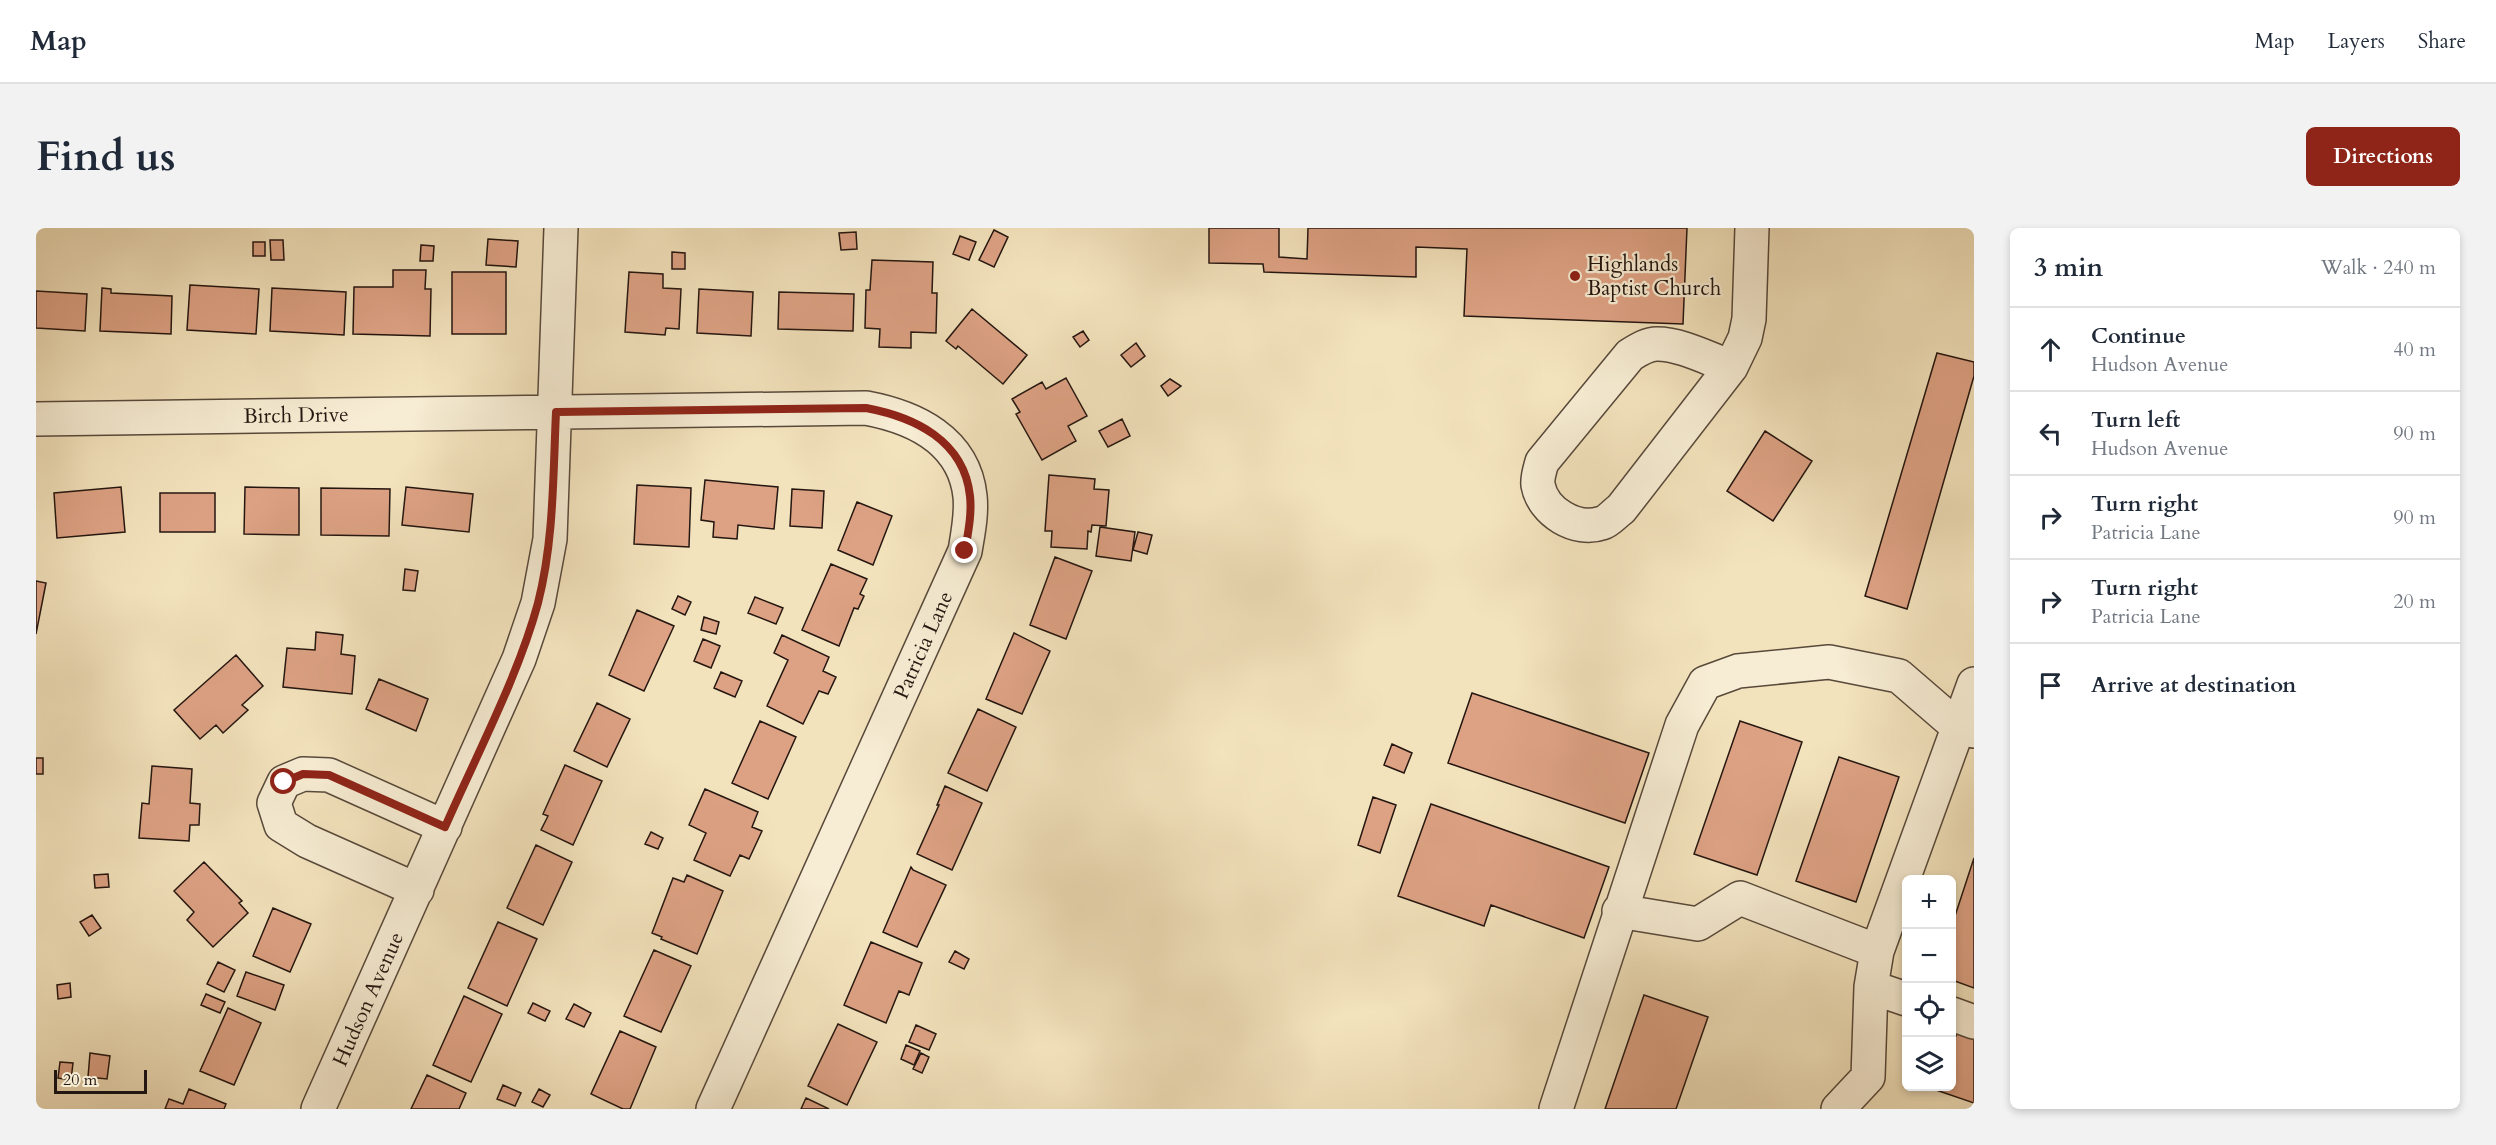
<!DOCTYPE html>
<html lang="en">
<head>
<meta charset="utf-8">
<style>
  body { margin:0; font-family:Cardo,serif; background:#f2f2f3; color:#1f2937 }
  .controls { position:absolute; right:18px; bottom:18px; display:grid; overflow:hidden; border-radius:9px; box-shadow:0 3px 9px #0003 }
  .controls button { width:54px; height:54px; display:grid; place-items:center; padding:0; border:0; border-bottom:2px solid #e0e1e3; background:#fff; color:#1f2937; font:30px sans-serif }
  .scale { position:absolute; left:18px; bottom:15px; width:93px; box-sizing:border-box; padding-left:6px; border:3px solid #241610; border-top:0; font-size:16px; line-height:21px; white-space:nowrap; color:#241610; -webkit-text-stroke:4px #f7edd4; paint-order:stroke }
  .stop { position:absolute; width:18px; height:18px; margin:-14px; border:4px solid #8f2418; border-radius:50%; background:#fff }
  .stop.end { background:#8f2418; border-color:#fff; box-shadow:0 2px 6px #0008 }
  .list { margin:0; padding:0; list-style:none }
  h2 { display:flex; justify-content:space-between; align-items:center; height:78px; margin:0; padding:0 24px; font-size:26px }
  h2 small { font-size:20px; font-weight:400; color:#747a83 }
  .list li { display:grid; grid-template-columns:39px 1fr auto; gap:18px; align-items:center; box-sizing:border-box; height:84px; padding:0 24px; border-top:2px solid #e0e1e3 }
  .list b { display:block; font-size:22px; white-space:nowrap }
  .list p { margin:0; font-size:20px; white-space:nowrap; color:#747a83 }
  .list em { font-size:20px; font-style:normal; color:#747a83 }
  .icon { flex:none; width:33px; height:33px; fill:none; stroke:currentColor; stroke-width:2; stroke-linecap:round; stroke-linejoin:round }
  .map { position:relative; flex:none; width:1938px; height:881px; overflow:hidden; border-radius:9px }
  header { display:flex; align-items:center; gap:36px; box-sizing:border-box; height:84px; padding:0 30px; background:#fff; border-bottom:2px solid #e0e1e3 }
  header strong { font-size:28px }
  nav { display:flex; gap:33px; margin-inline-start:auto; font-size:21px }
  .intro { display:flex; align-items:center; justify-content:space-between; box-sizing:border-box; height:144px; padding:0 36px }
  h1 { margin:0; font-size:42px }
  .button { padding:15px 27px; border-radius:9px; background:#8f2418; color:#fff; font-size:21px; font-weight:700 }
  main { display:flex; gap:36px; padding:0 36px }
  aside { flex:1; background:#fff; border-radius:9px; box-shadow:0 3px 9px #0003 }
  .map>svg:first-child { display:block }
</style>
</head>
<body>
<header>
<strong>Map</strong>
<nav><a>Map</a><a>Layers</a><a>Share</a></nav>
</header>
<div class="intro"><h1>Find us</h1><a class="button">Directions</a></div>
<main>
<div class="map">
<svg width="1938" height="881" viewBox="0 0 1938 881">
  <rect width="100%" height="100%" fill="#f3e3bd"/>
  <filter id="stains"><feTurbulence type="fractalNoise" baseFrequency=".00333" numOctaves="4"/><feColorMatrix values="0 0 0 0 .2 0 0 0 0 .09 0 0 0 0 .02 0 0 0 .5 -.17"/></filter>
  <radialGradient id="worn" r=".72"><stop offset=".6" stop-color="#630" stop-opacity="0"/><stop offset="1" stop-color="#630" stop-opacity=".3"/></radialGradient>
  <path fill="#dda284" stroke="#241610" stroke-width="1.5" d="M1173,0H1243V29L1271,31L1272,0H1651L1647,96L1428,88L1431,21L1380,19V49L1228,44L1227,36L1173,35Z
    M958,2L972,9L958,39L943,32Z
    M820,4L821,21L805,22L803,5Z
    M924,8L940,14L933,32L917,26Z
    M452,11L482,13L480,39L450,37Z
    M234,12H247L248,32H235Z
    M217,14H229V28H217Z
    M385,17L398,18L397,33H384Z
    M636,24L649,25V41H636Z
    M836,32L897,34L896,65H901L900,105L875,104V120L843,119L844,101L829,100L830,62H834Z
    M357,42H390L389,61H395L394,108L317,106L318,59H357Z
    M416,44H470V106H416Z
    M593,44L627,46V60L645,61L643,101L630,100L629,107L589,104Z
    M154,57L223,61L220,106L151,102Z
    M66,60L75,61V65L136,68L135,106L64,103Z
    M236,60L310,64L308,107L234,103Z
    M663,61L717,64L715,108L661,105Z
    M0,63L51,66L49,103L0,100Z
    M743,64L818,66L817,103L742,101Z
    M936,81L991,127L967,156L922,118L920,121L910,113Z
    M1047,103L1053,112L1044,119L1037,109Z
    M1100,115L1109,128L1095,139L1085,127Z
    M1901,125L1938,134V148L1871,381L1829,368Z
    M1030,150L1051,188L1032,198L1040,213L1006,232L980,186L984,184L976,171L1006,154L1010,161Z
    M1134,151L1145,158L1132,168L1125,158Z
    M1086,191L1094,208L1072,219L1063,203Z
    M1729,203L1776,233L1737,293L1691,263Z
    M1013,247L1059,251L1058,261L1073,262L1070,298L1056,297L1055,304L1052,303L1051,321L1015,319L1016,303H1009Z
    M669,252L742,259L738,301L702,297L701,311L677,309L678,294L665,292Z
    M601,257L655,260L653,319L598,316Z
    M85,259L89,304L21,310L18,265Z
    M209,259L263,260V307L208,306Z
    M370,259L437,266L433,304L366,297Z
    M285,260L354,261L353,308L285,307Z
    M756,261L788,263L786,300L754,298Z
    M124,265H179V304H124Z
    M821,274L856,288L837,337L802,322Z
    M1064,299L1099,304L1095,333L1060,328Z
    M1102,304L1116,307L1111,326L1097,322Z
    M1019,329L1056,343L1030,411L994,397Z
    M795,336L831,351L824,366L828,368L822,381L818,380L803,418L766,402Z
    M369,341L382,343L379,363L367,362Z
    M0,353L10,355L0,406Z
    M642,368L655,374L649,387L636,381Z
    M719,369L747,380L740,396L712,385Z
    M601,382L638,398L608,463L573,447Z
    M668,389L683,394L680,406L665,402Z
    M280,404L307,407L305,426L319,428L316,466L247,459L251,420L279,422Z
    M978,405L1014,423L986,486L950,471Z
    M746,407L793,429L787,443L800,449L792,466L783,463L767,496L731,478L752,432L738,425Z
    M667,411L684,418L675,440L658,433Z
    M200,427L227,458L206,477L212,482L187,505L180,497L164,511L138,482Z
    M685,444L706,453L699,469L678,460Z
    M343,451L392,471L380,503L330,481Z
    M1436,465L1613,525L1589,595L1412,535Z
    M561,475L594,491L571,539L538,523Z
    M942,481L980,499L951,563L912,545Z
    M724,493L760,509L732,571L696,555Z
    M1704,493L1766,514L1721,647L1658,626Z
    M1356,516L1376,525L1368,545L1348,537Z
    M1803,529L1863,549L1820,674L1760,653Z
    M0,530H7V546H0Z
    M529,537L566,553L537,617L505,602L512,588L507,586Z
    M116,538L156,541L154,575L164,576L163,597H154L153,613L103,610L106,575L113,576Z
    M909,558L946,575L916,642L881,626L903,577H901Z
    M669,561L722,584L716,599L726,603L713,631L704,627L694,648L658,632L670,605L653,597Z
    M1337,569L1360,577L1344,625L1322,617Z
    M1395,576L1573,639L1548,710L1455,677L1448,698L1362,668Z
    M615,604L627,610L622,621L609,616Z
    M500,617L536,634L507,697L471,680Z
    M1938,630V760L1916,752V697Z
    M168,634L206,673L203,675L212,685L177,719L151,692L158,684L138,663Z
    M875,639L877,642L910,657L881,719L847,704Z
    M72,646L73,659L59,660L58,647Z
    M651,647L687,663L661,726L625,711L626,709L616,705L637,650L648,654Z
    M237,680L275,696L254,744L217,728Z
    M56,687L65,700L53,708L44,694Z
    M462,694L501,711L471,778L432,760Z
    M835,714L886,735L873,767L863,763L850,795L808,777Z
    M618,722L655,738L625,804L588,788Z
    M919,723L933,731L928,741L913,734Z
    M182,734L199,742L188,764L171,756Z
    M210,744L248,757L239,782L201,768Z
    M34,755L35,769L22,771L21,757Z
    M170,766L189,774L184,785L165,777Z
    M1608,767L1672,789L1640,881H1569Z
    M428,768L466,786L435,854L397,837Z
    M497,775L514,783L509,793L492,785Z
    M538,776L555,785L548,799L530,791Z
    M192,780L225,795L198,857L164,843Z
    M802,796L841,814L811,877L772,858Z
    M1924,796L1938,801V875L1900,862L1901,858H1916V819Z
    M880,797L900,806L893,822L873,814Z
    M584,803L620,819L594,881H587L555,866Z
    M870,817L884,823L878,837L865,831Z
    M54,825L74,828L71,851L52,849Z
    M885,825L893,829L886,845L877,841Z
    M24,834L37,835L35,852L22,850Z
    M391,847L430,865L423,881H375Z
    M467,857L485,865L479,878L461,871Z
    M153,861L190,876L188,881H129L133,871L147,876Z
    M503,861L514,867L507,879L496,874Z
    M770,870L793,881H765Z"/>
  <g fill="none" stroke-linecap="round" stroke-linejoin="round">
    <defs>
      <path id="minor" d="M1695,139C1673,131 1645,116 1621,116C1611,116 1602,122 1594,127L1506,234C1504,241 1501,250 1502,257C1507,284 1540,304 1566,295C1573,293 1579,285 1585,281L1695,139L1709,110L1713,91L1716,0
        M0,191L830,180C878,189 928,212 934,268C936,286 932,305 929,323L677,881
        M381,662L271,613L245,597L238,575L248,554L267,546L293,547L409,599
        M1583,683L1662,696L1704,670L1841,723
        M1835,759L1870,771
        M1916,786L1938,794
        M282,881L483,431L502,375L514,311L525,0
        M1520,881L1646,497L1669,455L1702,443L1793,434L1863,448L1922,499L1938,503
        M1802,881L1832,849L1835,759L1841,723L1938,456"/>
    </defs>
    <use href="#minor" stroke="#58493b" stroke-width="36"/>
    <use href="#minor" stroke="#f7edd4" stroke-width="33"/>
  </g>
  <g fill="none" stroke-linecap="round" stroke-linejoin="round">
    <path stroke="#8f2418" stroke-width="8" d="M248,554L267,546L293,547L409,599C440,528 482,449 502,375C518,312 517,248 520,184L830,180C878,189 928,212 934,268C936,286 932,305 929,323"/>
  </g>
  <circle fill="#8f2418" stroke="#f7edd4" stroke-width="2" cx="1539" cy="48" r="6"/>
  <g text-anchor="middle" stroke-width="4.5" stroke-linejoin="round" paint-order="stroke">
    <g font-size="21" fill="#241610" stroke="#f7edd4" text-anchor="start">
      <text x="1551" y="43">Highlands<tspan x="1551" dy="24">Baptist Church</tspan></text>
    </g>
    <g font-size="21" fill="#241610" stroke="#f7edd4">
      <text transform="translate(260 187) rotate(-1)" y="7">Birch Drive</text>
      <text transform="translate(887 417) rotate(-66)" y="7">Patricia Lane</text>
      <text transform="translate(332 771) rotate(-66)" y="7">Hudson Avenue</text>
    </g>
  </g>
  <rect width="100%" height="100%" filter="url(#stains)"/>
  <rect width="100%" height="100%" fill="url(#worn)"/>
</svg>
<div class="controls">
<button>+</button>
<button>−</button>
<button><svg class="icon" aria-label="locate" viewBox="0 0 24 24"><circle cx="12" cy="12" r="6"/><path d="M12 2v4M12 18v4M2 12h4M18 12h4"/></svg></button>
<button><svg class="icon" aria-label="layers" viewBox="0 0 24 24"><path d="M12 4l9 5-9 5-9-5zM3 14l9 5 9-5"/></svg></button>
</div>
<div class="scale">20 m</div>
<div class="stop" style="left:248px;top:554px"></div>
<div class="stop end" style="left:929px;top:323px"></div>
</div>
<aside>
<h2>3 min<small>Walk · 240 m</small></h2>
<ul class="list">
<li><svg class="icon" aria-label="ahead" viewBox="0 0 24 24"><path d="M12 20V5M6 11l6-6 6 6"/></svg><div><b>Continue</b><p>Hudson Avenue</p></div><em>40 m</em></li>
<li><svg class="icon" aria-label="left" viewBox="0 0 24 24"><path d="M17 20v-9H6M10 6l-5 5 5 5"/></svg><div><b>Turn left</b><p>Hudson Avenue</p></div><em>90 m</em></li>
<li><svg class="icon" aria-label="right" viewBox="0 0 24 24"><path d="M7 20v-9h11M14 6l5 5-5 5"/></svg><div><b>Turn right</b><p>Patricia Lane</p></div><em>90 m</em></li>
<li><svg class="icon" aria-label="right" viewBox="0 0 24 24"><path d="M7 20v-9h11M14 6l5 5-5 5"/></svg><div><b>Turn right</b><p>Patricia Lane</p></div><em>20 m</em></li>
<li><svg class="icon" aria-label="arrive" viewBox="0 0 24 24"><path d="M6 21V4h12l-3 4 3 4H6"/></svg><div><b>Arrive at destination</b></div></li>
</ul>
</aside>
</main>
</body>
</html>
